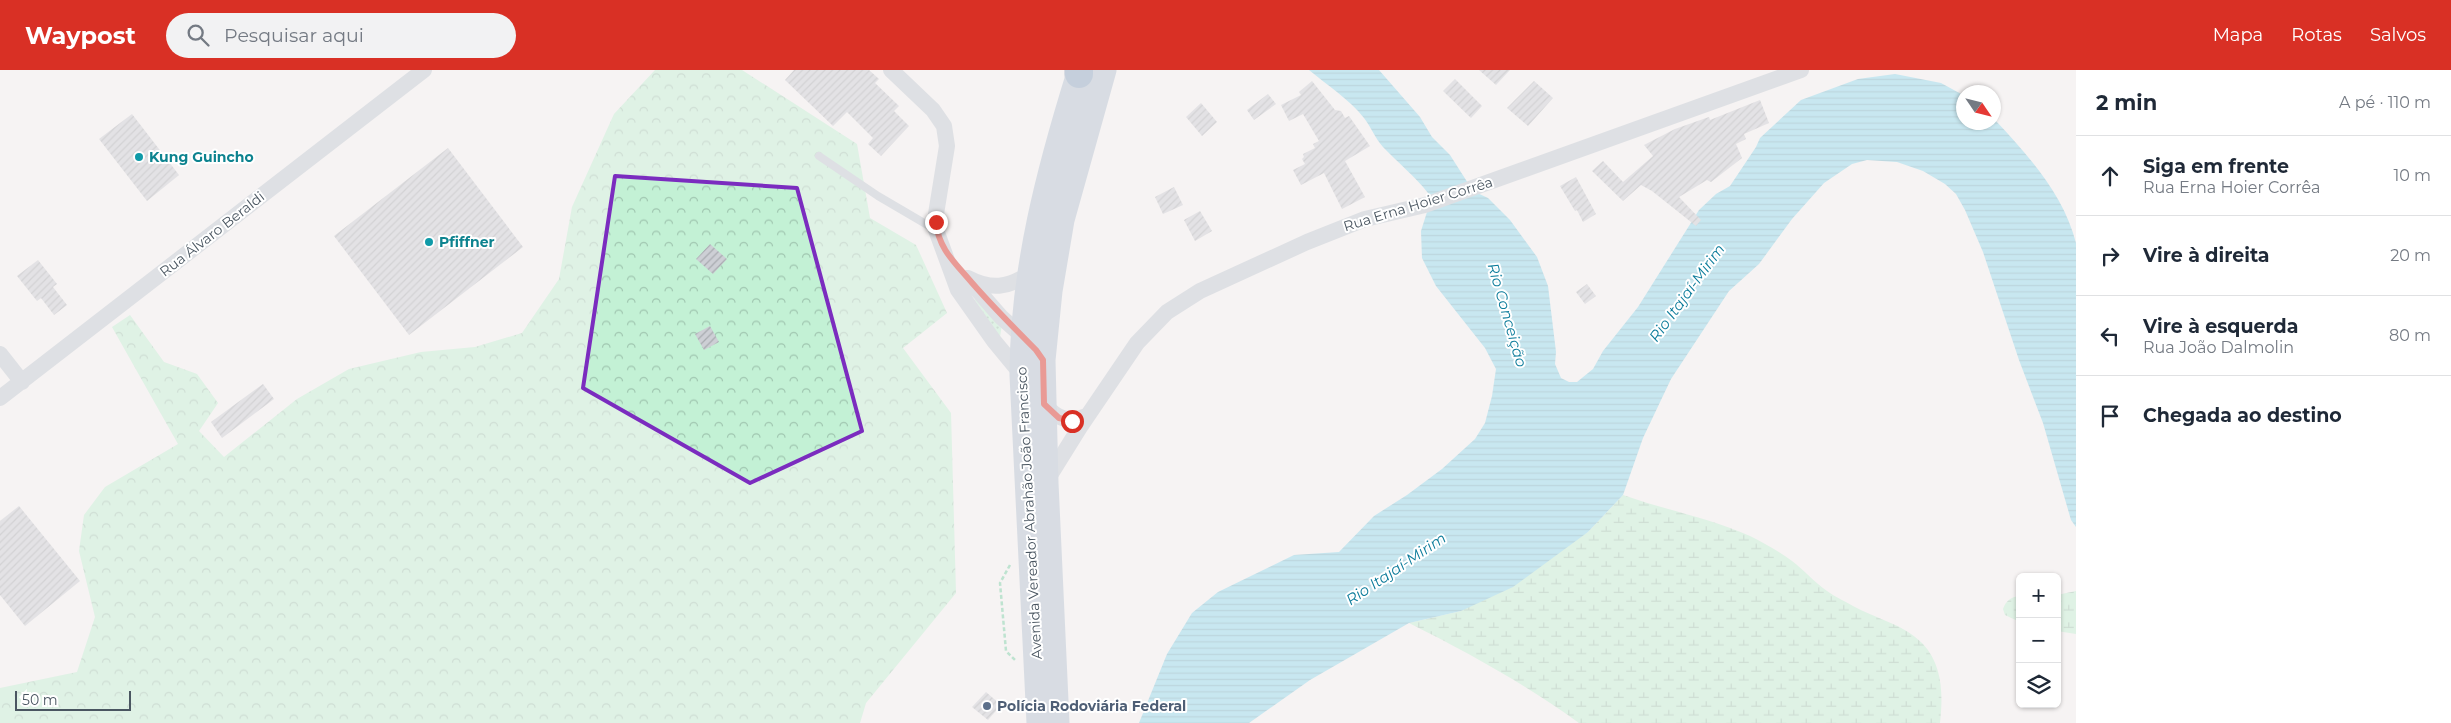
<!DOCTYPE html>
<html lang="pt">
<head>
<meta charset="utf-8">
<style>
  body { margin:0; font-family:Montserrat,sans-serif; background:#f2f2f3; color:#1f2937 }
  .controls { position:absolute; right:15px; bottom:15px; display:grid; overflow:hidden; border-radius:8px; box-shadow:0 1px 4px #0004 }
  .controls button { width:45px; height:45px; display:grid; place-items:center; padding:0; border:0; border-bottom:1px solid #e0e1e3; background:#fff; color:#1f2937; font:25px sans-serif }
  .compass { position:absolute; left:1956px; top:15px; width:45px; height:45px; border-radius:50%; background:#fff; box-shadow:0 1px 4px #0004; rotate:125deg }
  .scale { position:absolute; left:15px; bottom:12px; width:116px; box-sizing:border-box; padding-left:5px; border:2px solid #4a5661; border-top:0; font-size:14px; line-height:18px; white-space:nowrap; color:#4a5661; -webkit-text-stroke:4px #fff; paint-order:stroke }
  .stop { position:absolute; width:15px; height:15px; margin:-11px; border:4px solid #d93025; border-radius:50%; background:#fff }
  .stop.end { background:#d93025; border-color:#fff; box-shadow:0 1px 5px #0008 }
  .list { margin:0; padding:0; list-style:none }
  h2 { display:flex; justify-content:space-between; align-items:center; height:65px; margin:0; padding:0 20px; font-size:21px }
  h2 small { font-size:16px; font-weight:400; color:#747a83 }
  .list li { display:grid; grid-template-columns:32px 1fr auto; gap:15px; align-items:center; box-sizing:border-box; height:80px; padding:0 20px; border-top:1px solid #e0e1e3 }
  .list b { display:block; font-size:19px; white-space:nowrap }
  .list p { margin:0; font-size:16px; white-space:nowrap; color:#747a83 }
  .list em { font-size:16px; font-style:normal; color:#747a83 }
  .icon { flex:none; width:28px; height:28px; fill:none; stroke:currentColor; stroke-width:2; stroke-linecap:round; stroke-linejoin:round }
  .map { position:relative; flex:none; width:2076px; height:653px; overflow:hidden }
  header { display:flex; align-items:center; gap:30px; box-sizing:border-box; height:70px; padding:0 25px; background:#d93025; color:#fff }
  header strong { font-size:24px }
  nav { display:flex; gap:28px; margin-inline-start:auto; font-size:18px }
  .search { width:350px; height:45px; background:#f2f2f3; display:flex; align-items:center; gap:12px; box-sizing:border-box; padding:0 18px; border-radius:28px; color:#747a83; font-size:19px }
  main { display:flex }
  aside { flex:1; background:#fff }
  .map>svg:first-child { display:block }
</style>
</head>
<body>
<header>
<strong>Waypost</strong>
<div class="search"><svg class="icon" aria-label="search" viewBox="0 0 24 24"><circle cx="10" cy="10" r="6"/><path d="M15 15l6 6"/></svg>Pesquisar aqui</div>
<nav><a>Mapa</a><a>Rotas</a><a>Salvos</a></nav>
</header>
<main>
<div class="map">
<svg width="2076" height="653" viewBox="0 0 2076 653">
  <defs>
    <pattern id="grass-dots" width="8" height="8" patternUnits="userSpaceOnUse" patternTransform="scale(1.25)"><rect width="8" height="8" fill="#c3f1d5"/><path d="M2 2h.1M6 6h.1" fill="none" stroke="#a0c6b0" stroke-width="1.8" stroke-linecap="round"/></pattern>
    <pattern id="forest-crowns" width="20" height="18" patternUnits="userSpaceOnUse" patternTransform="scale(1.25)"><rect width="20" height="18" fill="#c3f1d5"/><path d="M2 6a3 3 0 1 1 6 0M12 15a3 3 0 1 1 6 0" fill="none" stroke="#a0c6b0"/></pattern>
    <pattern id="wetland-marsh" width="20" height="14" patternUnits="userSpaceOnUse" patternTransform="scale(1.25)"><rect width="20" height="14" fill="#c3f1d5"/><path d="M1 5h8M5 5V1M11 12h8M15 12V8" fill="none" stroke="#a0c6b0"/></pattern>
    <pattern id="water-rules" width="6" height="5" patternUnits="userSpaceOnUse" patternTransform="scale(1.25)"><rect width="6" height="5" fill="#90daee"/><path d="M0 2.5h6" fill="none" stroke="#78b4c4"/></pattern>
    <pattern id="building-hatch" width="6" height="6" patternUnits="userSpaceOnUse" patternTransform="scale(1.25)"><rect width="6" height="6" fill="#cdcfd5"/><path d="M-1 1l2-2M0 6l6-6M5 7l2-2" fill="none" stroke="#a8abb0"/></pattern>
  </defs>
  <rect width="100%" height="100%" fill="#f5f3f3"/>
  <path fill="url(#grass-dots)" d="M974,229L980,231L1002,254L1000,267Z"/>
  <path fill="url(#forest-crowns)" d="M655,0H742L857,74L870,148L916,175L947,243L903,278L951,343L956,523L866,633L860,653H0V618L77,602L95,547L79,481L84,445L105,417L178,374L112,257L130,245L164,292L197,304L218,333L199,361L224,387L297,329L349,299L421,282L475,277L522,263L559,209L572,137L614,44Z"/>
  <path fill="url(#wetland-marsh)" d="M1623,425C1665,440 1710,448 1750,466C1764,473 1780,482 1792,491C1804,500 1814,512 1827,521C1835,527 1845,531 1853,536C1876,549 1904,554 1923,574C1943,596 1943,625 1940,653H1579C1525,614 1469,583 1409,553L1461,541L1588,462Z
    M2076,521V564L2057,561V525Z
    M2020,526V552L2005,545L2003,539C2006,531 2010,527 2020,526Z"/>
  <path fill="url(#water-rules)" d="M1309,0H1379L1420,47L1432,67L1450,85L1473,121L1488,128L1510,150L1537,187L1548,216L1556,282L1555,294L1561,308L1569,312H1577L1593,299L1603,281L1638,237L1699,140L1716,124L1730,116L1756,77L1760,68L1801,30L1858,9L1895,4L1941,13L1963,25L1964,52H1994V49L1995,50C2028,85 2064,125 2076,173V457L2071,450L2043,353L2019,290L1983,182L1965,140L1956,124L1945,114L1923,101L1897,92L1867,90L1852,94L1824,113L1792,149L1759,194L1729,221L1671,309L1643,368L1623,425L1588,462L1513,517L1461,541L1409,553L1310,610L1249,653H1139L1167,584L1192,543L1218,522L1294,485L1339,482L1374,446L1407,425L1442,399L1475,369L1485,353L1492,326L1496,299L1485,278L1436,216L1422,188L1421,161L1427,142L1428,123C1415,106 1398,93 1383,77C1375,68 1371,57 1364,48C1349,29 1327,15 1309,0Z"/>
  <path fill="url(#building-hatch)" d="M794,0H869L879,9L875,13L899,36L894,41L909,56L881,86L868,74L873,68L847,42L833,56L785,10Z
    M1479,0H1510L1496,15Z
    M1455,9L1482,36L1471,48L1443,21Z
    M1312,11L1335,40L1341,41L1345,48L1349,46L1370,76L1345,91L1365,127L1342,139L1324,103L1301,115L1293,100L1305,94L1302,89L1304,87L1303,84L1315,78L1313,74L1319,71L1303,44L1289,51L1281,35L1301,25L1299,22Z
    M1534,11L1553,28L1528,56L1507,38Z
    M1268,24L1276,34L1254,50L1247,40Z
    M1760,30L1769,53L1744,64L1746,69L1736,74L1742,88L1711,112L1707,110L1679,127L1701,150L1696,156L1652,121L1641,115L1623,131L1592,101L1603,91L1623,112L1653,86L1644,75L1675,59L1709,47L1710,50Z
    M1201,33L1217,52L1202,66L1186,47Z
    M132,44L179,105L147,131L99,69Z
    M448,78L523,177L409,265L334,166Z
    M1576,107L1596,144L1583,152L1577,140L1575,141L1560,116Z
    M1174,117L1183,135L1163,144L1155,127Z
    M1200,141L1212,161L1195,171L1184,150Z
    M710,174L727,189L713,204L696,189Z
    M38,190L57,214L53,217L67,235L54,245L41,228L37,231L17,206Z
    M1587,214L1596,226L1585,234L1576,222Z
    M710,256L719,272L704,280L695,264Z
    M263,314L274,329L222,368L211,352Z
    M19,436L80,511L25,556L0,525V451Z
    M986,622L1001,635L988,650L972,637Z"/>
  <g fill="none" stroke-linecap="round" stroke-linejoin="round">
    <defs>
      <path id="motorway" d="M1079,4V0"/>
    </defs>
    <use href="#motorway" stroke="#7690ad" stroke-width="29"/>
    <path stroke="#7ad0a6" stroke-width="2.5" stroke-dasharray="4 2.5" stroke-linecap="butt" d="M1010,495L1000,513L1006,581L1016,591"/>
    <path stroke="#c1cad2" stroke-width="8" d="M819,86L878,126L936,160"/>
    <path stroke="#c1cad2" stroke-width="16" d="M891,0L933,40L944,56L947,76L936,144V160L958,220L994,271L1022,305
      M967,208L1001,247L1028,271
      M968,208C991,220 1008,218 1029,204
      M0,284L22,312
      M0,328L424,0
      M1044,334C1057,349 1068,353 1087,346
      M1047,410L1080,357L1137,273L1167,242L1200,221L1307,172L1365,149L1425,135L1801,0"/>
    <path stroke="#b3c2d1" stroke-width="25" d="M1039,653L1022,305C1022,201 1049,99 1080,0
      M1057,653L1046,413L1043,290L1050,221L1062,150L1104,0"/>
    <use href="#motorway" stroke="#8ba5c1" stroke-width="28"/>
  </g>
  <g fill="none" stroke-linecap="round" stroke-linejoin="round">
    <path stroke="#d93025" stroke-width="6" d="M936,152C938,176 952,190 967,207C989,233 1012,256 1036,280L1043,290L1044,334L1059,348L1072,351"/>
  </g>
  <path d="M0 0H2076V653H0ZM615,106L797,118L862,361L750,413L583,318Z" fill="#f5f3f3" fill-opacity=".55" fill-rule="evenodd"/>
  <path fill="none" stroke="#7b2cbf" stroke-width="4" stroke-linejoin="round" d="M615,106L797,118L862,361L750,413L583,318Z"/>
  <g fill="#0f9aa8" stroke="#fff" stroke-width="2">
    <circle cx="139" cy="87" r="5"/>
    <circle cx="429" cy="172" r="5"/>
  </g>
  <circle fill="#5c6f8a" stroke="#fff" stroke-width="2" cx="987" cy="636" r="5"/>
  <g text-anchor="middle" stroke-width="4" stroke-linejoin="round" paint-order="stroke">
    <g font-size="14" font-weight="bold" fill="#0d838f" stroke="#fff" text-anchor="start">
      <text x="149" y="92">Kung Guincho</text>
      <text x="439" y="177">Pfiffner</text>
    </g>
    <g font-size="14" fill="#4a5661" stroke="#fff">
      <text transform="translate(1418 134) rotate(-17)" y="5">Rua Erna Hoier Corrêa</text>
      <text transform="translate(212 164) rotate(-38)" y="5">Rua Álvaro Beraldi</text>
      <text transform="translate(1029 443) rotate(-93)" y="5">Avenida Vereador Abrahão João Francisco</text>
    </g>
    <g font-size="14" font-weight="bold" fill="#4e5e75" stroke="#fff" text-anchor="start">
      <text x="997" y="641">Polícia Rodoviária Federal</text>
    </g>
    <g font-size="15" font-style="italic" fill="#0c7c9b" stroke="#fff">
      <text transform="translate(1687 223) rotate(-54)" y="5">Rio Itajaí-Mirim</text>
      <text transform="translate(1507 245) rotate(74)" y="5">Rio Conceição</text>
      <text transform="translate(1396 499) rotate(-34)" y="5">Rio Itajaí-Mirim</text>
    </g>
  </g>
</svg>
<div class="controls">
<button>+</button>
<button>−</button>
<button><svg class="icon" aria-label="layers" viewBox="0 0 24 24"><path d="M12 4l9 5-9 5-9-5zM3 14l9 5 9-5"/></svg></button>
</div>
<svg class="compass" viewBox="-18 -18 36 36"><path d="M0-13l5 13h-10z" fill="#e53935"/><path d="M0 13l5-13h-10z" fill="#747a83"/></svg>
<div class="scale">50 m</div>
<div class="stop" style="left:1072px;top:351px"></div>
<div class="stop end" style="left:936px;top:152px"></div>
</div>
<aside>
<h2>2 min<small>A pé · 110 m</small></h2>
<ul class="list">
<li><svg class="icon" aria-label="ahead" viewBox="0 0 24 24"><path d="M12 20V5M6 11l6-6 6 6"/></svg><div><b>Siga em frente</b><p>Rua Erna Hoier Corrêa</p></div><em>10 m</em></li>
<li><svg class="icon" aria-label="right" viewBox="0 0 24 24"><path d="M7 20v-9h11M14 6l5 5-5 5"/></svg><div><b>Vire à direita</b></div><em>20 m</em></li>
<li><svg class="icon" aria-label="left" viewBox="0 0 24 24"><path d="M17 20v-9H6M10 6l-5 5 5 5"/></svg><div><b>Vire à esquerda</b><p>Rua João Dalmolin</p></div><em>80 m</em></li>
<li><svg class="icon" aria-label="arrive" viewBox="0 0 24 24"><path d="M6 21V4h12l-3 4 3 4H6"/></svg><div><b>Chegada ao destino</b></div></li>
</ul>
</aside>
</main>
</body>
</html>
